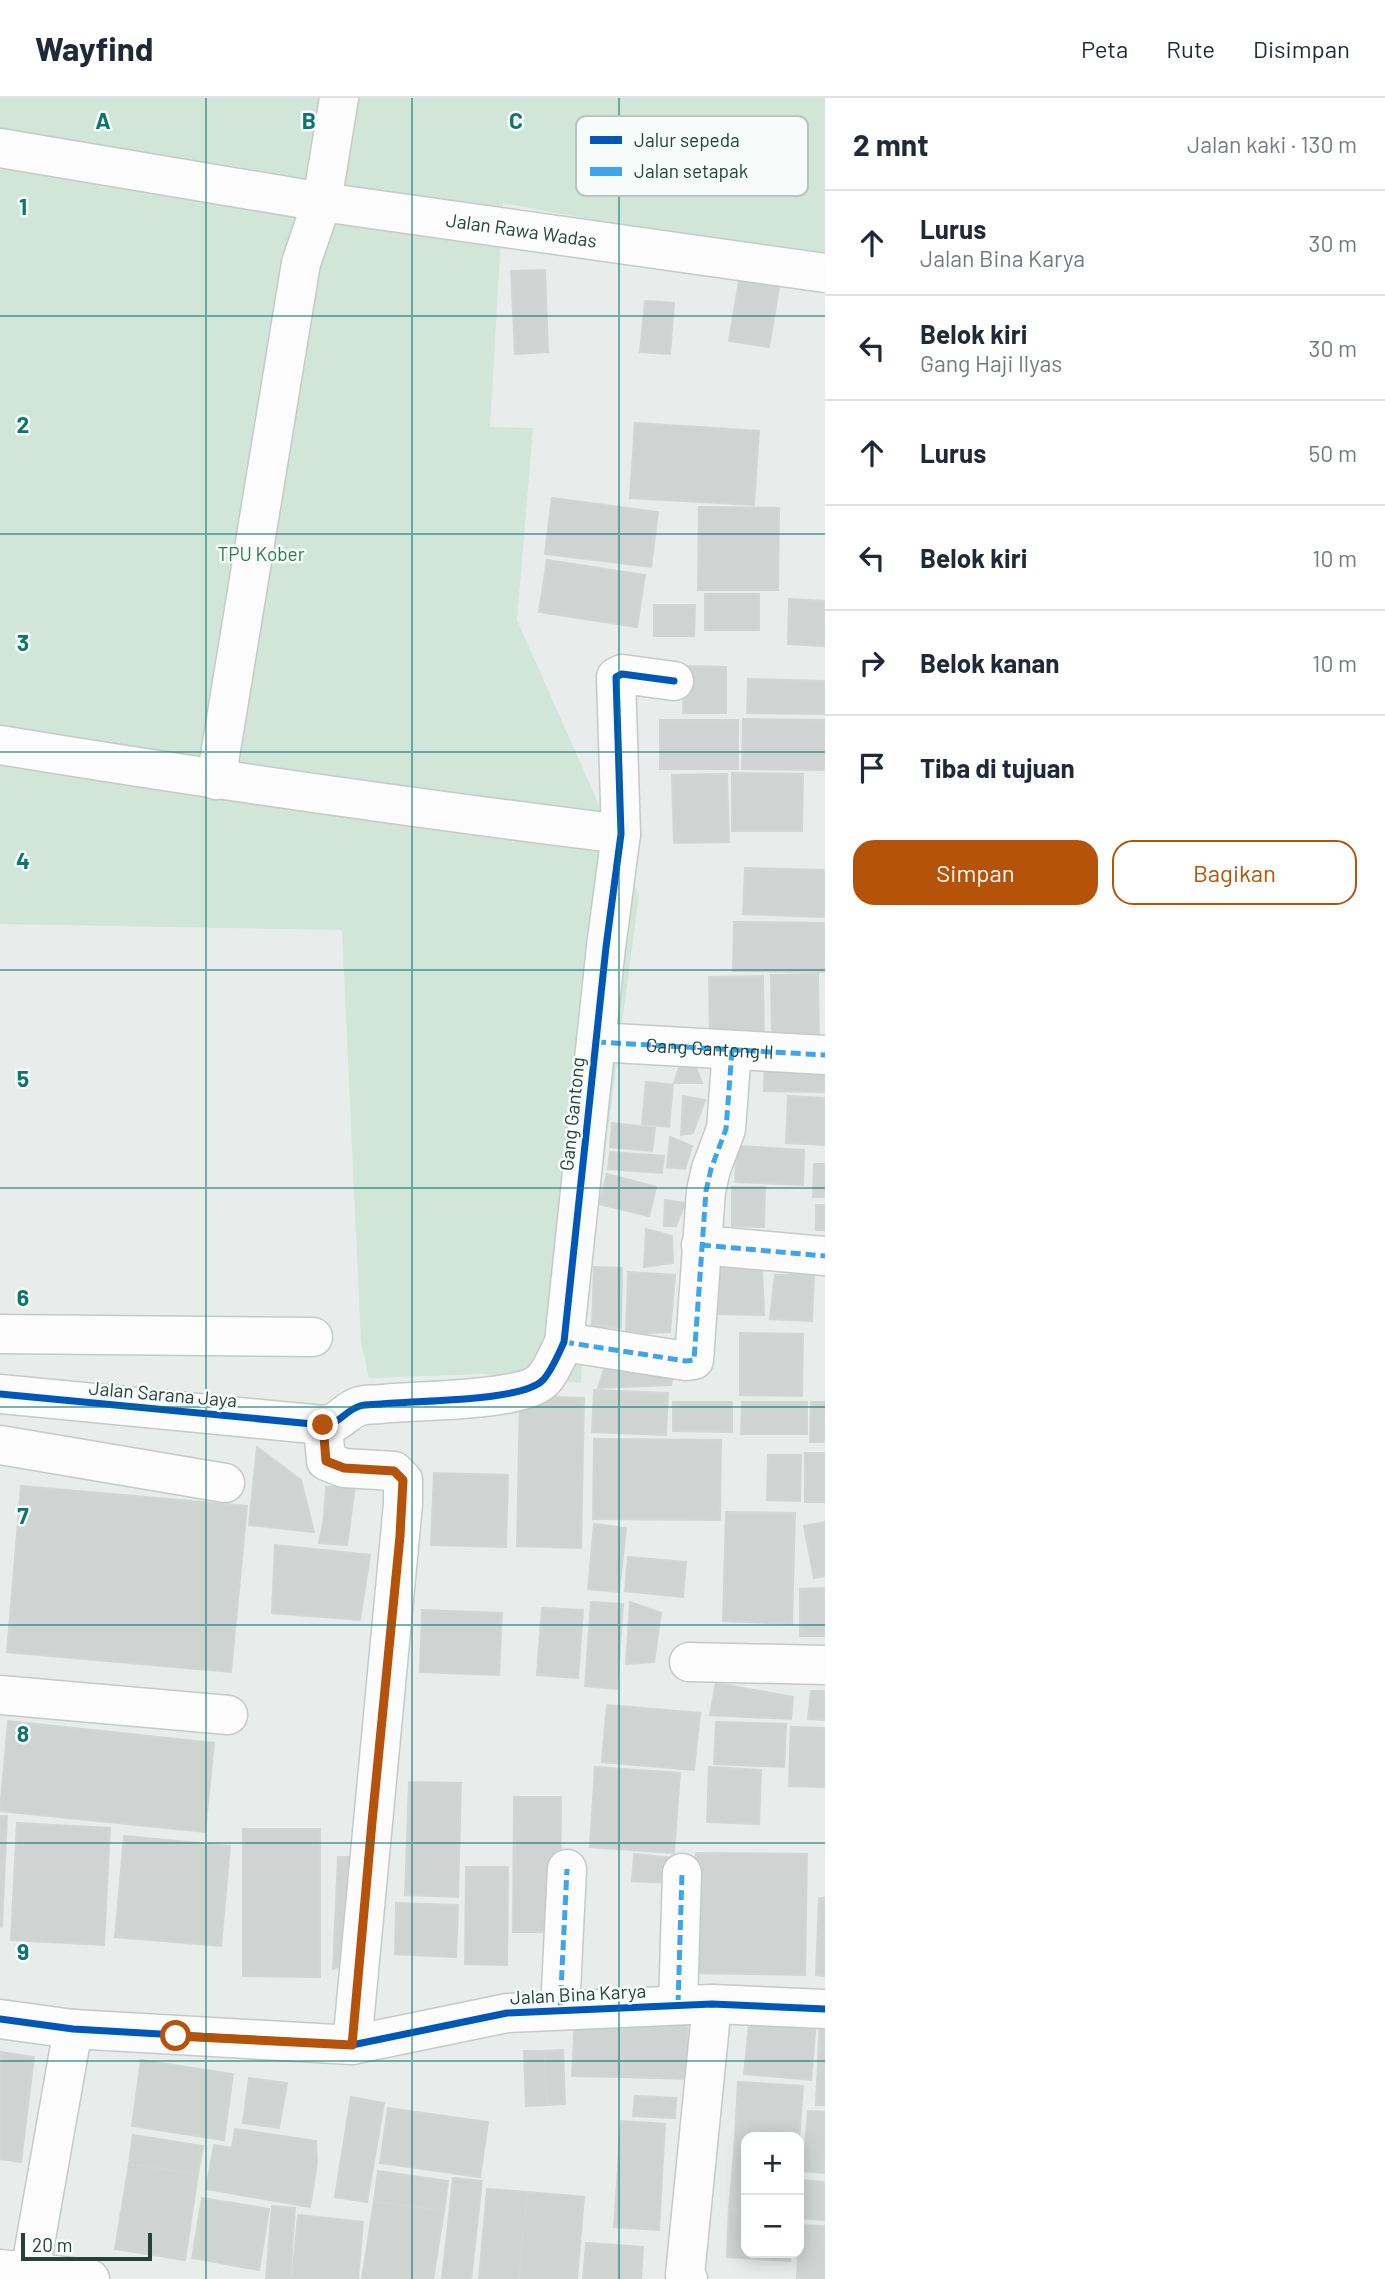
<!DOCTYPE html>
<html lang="id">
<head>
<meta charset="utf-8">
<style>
  body { margin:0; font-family:Barlow,sans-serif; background:#f6f6f7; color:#1f2937 }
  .controls { position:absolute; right:21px; bottom:21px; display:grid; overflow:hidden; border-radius:14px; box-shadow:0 4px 18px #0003 }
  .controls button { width:63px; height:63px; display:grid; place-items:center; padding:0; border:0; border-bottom:2px solid #e0e1e3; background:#fff; color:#1f2937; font:35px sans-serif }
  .scale { position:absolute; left:21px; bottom:18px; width:131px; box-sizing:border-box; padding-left:7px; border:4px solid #24423a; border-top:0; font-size:19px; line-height:24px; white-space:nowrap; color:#24423a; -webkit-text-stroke:5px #f7fbf9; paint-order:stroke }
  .stop { position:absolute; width:21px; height:21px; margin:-16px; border:5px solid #b45309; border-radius:50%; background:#fff }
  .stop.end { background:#b45309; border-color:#fff; box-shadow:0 2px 7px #0008 }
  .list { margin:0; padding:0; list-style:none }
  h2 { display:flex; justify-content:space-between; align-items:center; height:91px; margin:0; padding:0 28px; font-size:30px }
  h2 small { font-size:23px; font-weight:400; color:#747a83 }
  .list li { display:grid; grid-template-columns:46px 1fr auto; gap:21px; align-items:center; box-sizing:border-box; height:105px; padding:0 28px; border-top:2px solid #e0e1e3 }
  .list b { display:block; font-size:26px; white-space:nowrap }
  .list p { margin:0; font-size:23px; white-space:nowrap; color:#747a83 }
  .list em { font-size:23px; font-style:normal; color:#747a83 }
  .actions { display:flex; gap:14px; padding:21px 28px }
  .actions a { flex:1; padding:16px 0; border:2px solid #b45309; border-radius:21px; text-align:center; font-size:24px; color:#b45309 }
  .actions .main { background:#b45309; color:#fff }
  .icon { flex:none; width:38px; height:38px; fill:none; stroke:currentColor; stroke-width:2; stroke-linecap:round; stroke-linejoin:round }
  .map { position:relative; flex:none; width:825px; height:2181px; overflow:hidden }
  header { display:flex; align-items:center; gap:42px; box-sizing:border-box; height:98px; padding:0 35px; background:#fff; border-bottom:2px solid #e0e1e3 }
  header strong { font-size:33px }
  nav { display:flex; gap:38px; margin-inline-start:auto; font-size:24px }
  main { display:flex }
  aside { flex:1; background:#fff }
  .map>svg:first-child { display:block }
</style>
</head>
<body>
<header>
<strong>Wayfind</strong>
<nav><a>Peta</a><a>Rute</a><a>Disimpan</a></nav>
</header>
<main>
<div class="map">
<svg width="825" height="2181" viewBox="0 0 825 2181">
  <rect width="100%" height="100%" fill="#e8edeb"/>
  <path fill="#d1e6d8" d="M0,0H825V165L503,105L490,329L533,330L517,522L639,797L585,1206L581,1285L483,1276L369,1280L361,1244L342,832L0,826Z"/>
  <path fill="#cfd4d2" stroke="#d1d6d4" stroke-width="2" d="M741,171L781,178L769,249L729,243Z
    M545,172L548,254L515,256L511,173Z
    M645,203L674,205L670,256L640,254Z
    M635,325L759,333L754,407L630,400Z
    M552,400L658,414L651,469L545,456Z
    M699,409L779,410L778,492H698Z
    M547,462L645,477L637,529L539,514Z
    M705,496H759V532H705Z
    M789,501L825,503V548L788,546Z
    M654,507H695L694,538H654Z
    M684,568L726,569V615H683Z
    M748,581L825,583V616L747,615Z
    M743,621L825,622V672L742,671Z
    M660,622H738V671H660Z
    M732,675L803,676L802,733H732Z
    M727,676L729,744L674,745L672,677Z
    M745,770L825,772V819L743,816Z
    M734,824L825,825V874L733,873Z
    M818,876L819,949H772L771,877Z
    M763,878L764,947L710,948L709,879Z
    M765,959L825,961V994L764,993Z
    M680,967H695L702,985H674Z
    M646,984L673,987L669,1029L642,1026Z
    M683,998L705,1002L693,1035L681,1037Z
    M788,998L825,1000L824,1047L786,1045Z
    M612,1025L655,1030L652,1053L610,1049Z
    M670,1039L692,1048L685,1071L667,1069Z
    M737,1048L804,1052L803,1087L735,1084Z
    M610,1054L664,1058L662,1075L608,1071Z
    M814,1066H825V1099H813Z
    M607,1076L656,1089L649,1118L599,1106Z
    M732,1089H765L764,1129L732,1128Z
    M665,1102L685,1105L676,1128H664Z
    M816,1107H825V1132H816Z
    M646,1131L672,1138L673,1165L644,1169Z
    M722,1166L762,1169L764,1217L717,1216Z
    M594,1169L622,1170L621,1230L592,1228Z
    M628,1174L675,1177L670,1234L626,1236Z
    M814,1176L812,1223L770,1221L775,1177Z
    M740,1235L803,1236L802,1298L740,1297Z
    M605,1268L673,1279L671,1287L598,1290Z
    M594,1292L668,1295L666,1337L592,1334Z
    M520,1298L584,1300L581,1450L517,1448Z
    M673,1304H732V1334L673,1333Z
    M742,1304H807V1336H741Z
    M811,1304H825V1344H810Z
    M594,1341L721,1342L720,1422L593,1421Z
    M257,1349L301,1382L314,1434L249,1427Z
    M805,1355H825V1404H805Z
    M768,1357H801L800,1403L767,1402Z
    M434,1375L508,1377L506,1449L431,1447Z
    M21,1388L247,1408L231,1574L7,1554Z
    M355,1388L347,1447L319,1445L324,1420L326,1389Z
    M726,1414L795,1415L792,1526L723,1523Z
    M825,1424V1478L814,1480L804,1428Z
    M594,1426L626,1430L619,1494L588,1491Z
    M275,1447L370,1457L360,1522L272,1515Z
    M628,1459L686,1464L683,1499L625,1493Z
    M825,1490V1538H800V1491Z
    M591,1504L623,1506L617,1591L585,1588Z
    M630,1504L661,1515L654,1564L626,1566Z
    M542,1510L583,1512L578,1580L537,1577Z
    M422,1512L502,1515L499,1577L420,1574Z
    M716,1585L793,1599L791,1621L710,1617Z
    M811,1593H825V1622L808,1621Z
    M607,1607L700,1615L694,1672L602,1664Z
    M8,1623L214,1645L205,1734L0,1713Z
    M716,1624L786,1626L784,1669L714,1666Z
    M791,1629L825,1630V1689L789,1688Z
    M595,1669L680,1675L674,1755L590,1749Z
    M709,1669L761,1672L759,1726L707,1724Z
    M409,1684L461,1685L458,1799L405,1797Z
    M514,1699H561L560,1834H513Z
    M0,1718H7L2,1829L0,1828Z
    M17,1725L110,1730L104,1847L11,1842Z
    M243,1731H320V1879L243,1878Z
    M124,1738L230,1748L221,1848L115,1839Z
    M696,1755L807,1756L805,1877L694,1875Z
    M634,1756L672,1760L670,1785L632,1783Z
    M338,1759H353L346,1866L333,1871Z
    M466,1769H508L507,1867L465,1866Z
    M819,1800H825V1878L816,1877Z
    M396,1805L458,1807L456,1859L395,1856Z
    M750,1917L816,1923L811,1982L744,1976Z
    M575,1918L624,1919L623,1979L572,1978Z
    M820,1918H825V2007H816Z
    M624,1919L688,1921L686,1981L623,1979Z
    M563,1952L565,2006L547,2007L544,1953Z
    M524,1953H544L547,2007L526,2008Z
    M0,1954L34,1959L21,2064L0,2061Z
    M141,1962L233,1976L224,2042L132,2028Z
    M249,1980L287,1985L279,2030L243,2025Z
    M738,1984L803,1988L799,2042V2039H746V2057L734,2056Z
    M635,1998L676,2000L675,2020L633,2018Z
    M351,1999L384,2005L367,2104L335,2099Z
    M388,2010L488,2024L480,2079L380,2065Z
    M808,2013L825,2014V2075L803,2073Z
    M621,2023L665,2026L659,2132L614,2129Z
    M235,2031L316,2043L317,2065L310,2109L206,2091L214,2047L232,2050Z
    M133,2037L203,2048L198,2076L129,2066Z
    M734,2056L746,2057V2112L729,2110Z
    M129,2066L198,2076L185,2162L115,2151Z
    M378,2073L448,2083L444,2113L374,2103Z
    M453,2080L482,2083L471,2181H442Z
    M802,2082L825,2084V2122L799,2120Z
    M487,2091L527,2094L519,2181H479Z
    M527,2094L584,2099L577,2181H519Z
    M202,2100L269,2111L259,2172L192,2160Z
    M374,2103L444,2113L433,2181H362Z
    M272,2108L295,2110L290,2181H266Z
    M729,2110L746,2112V2155H791L790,2163L727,2159Z
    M298,2117L363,2124L358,2181H292Z
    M799,2127L825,2128V2181H797Z
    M586,2145L643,2149L641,2181H583Z"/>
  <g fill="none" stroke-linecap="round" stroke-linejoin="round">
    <defs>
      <g id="minor">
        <path id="s1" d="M0,50L322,104L825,175"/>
        <path d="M0,647C207,681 413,710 621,736"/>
        <path d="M216,682L301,165L322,104L339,0"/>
        <path d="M596,944L825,957"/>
        <path d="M701,1147L825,1158"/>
        <path d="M0,1236L313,1239"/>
        <path d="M564,1244L686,1263L694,1262L706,1093L711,1071L726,1031L732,952"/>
        <path d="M0,1296L323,1327C342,1325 344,1313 360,1308C366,1306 374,1307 381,1306C415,1302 522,1304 543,1282C552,1272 558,1257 564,1244L606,849L621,736L616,579L622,576L674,583"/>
        <path d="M323,1327L326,1363L344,1370L394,1373L403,1382V1406L352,1947"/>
        <path d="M0,1347L225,1385"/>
        <path d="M689,1564L825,1567"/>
        <path d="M0,1597L228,1617"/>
        <path d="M678,1907L682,1775"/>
        <path d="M560,1912L567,1771"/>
        <path d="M0,1921L73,1931L352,1947L507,1915L712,1906L825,1911"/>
        <path d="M0,2171L90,2181"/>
        <path d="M30,2174L73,1931"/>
        <path d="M688,2181L685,2177L712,1906"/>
      </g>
    </defs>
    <use href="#minor" stroke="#c5cac8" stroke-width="41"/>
    <use href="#minor" stroke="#fcfcfc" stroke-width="38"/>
    <g stroke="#3ea4ec" stroke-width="5" stroke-dasharray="10 5" stroke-linecap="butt">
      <path id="s2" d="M596,944L825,957"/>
      <path d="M701,1147L825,1158"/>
      <path d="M564,1244L686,1263L694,1262L706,1093L711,1071L726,1031L732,952"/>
      <path d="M327,1327H323L326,1363L344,1370L394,1373L403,1382V1406L352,1947"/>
      <path d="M678,1907L682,1775"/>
      <path d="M560,1912L567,1771"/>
    </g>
    <defs>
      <path id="cycleway" d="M0,1296L323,1327C342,1325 344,1313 360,1308C366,1306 374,1307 381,1306C415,1302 522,1304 543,1282C552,1272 558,1257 564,1244L606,849L621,736L616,579L622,576L674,583
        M0,1921L73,1931L352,1947L507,1915L712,1906L825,1911"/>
    </defs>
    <use href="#cycleway" stroke="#f7fbf9" stroke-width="11"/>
    <use href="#cycleway" stroke="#0057b8" stroke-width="7"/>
  </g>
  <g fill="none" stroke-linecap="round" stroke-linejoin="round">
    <path stroke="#b45309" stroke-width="9" d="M176,1938L352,1947L372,1724L400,1438L403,1382L394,1373L344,1370L326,1363L323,1327"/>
  </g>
  <path fill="none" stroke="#0f766e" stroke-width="2" stroke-opacity="0.55" d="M206,0V2181M412,0V2181M619,0V2181M0,218H825M0,436H825M0,654H825M0,872H825M0,1090H825M0,1309H825M0,1527H825M0,1745H825M0,1963H825"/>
  <g text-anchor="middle" stroke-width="5" stroke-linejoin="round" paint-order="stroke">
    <g font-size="19" fill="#24423a" stroke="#f7fbf9">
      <text dy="7" stroke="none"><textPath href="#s1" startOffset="528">Jalan Rawa Wadas</textPath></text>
      <text dy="7" stroke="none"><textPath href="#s2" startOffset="114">Gang Gantong II</textPath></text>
      <text transform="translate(572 1016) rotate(-84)" y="7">Gang Gantong</text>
      <text transform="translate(163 1296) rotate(5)" y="7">Jalan Sarana Jaya</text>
      <text transform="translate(578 1896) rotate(-3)" y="7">Jalan Bina Karya</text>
    </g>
    <g font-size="19" fill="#2d7a4b" stroke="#f7fbf9">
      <text x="261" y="463">TPU Kober</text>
    </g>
  </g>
  <rect x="576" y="18" width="232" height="80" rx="10" fill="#f7fbf9" stroke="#b8c4c0" stroke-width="2"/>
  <rect x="590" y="38" width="32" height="8" fill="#0057b8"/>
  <rect x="590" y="69" width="32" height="9" fill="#3ea4ec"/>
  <g font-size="19" fill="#24423a">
    <text x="634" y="49">Jalur sepeda</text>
    <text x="634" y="80">Jalan setapak</text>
  </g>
  <g font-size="23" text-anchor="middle" font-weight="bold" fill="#0f766e" stroke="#f7fbf9" stroke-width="5" stroke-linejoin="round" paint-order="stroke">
    <text x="103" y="31">A</text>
    <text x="309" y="31">B</text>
    <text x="516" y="31">C</text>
    <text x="23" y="117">1</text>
    <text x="23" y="335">2</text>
    <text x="23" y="553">3</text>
    <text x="23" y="771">4</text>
    <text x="23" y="989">5</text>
    <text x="23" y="1208">6</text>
    <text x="23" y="1426">7</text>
    <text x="23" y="1644">8</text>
    <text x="23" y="1862">9</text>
  </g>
</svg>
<div class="controls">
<button>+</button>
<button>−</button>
</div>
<div class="scale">20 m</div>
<div class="stop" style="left:176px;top:1938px"></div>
<div class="stop end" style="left:323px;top:1327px"></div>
</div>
<aside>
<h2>2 mnt<small>Jalan kaki · 130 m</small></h2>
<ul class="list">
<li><svg class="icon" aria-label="ahead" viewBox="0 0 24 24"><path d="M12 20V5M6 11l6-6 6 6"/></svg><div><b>Lurus</b><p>Jalan Bina Karya</p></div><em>30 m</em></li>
<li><svg class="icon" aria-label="left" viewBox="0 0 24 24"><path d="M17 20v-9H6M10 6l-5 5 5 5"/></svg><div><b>Belok kiri</b><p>Gang Haji Ilyas</p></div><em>30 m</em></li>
<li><svg class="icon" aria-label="ahead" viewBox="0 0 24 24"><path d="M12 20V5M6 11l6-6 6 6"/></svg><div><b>Lurus</b></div><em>50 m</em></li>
<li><svg class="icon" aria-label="left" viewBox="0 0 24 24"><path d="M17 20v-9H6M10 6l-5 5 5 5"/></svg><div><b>Belok kiri</b></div><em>10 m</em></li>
<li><svg class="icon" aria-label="right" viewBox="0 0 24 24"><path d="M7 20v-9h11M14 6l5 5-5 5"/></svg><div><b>Belok kanan</b></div><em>10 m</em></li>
<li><svg class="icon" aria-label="arrive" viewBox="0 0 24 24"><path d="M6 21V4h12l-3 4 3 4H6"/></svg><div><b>Tiba di tujuan</b></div></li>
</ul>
<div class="actions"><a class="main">Simpan</a><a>Bagikan</a></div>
</aside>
</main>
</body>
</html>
